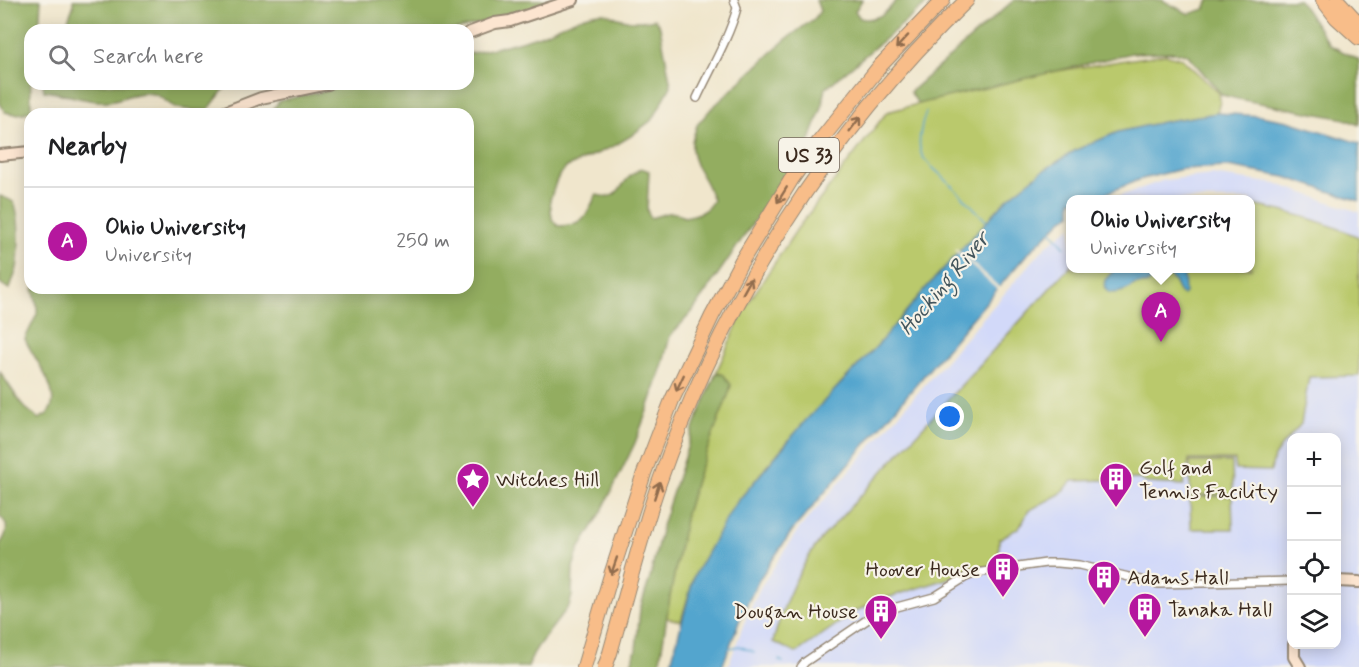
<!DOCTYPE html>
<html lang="en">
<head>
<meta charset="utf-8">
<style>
  body { margin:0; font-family:Mynerve,sans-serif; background:#f6f6f6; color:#202124 }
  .controls { position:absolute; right:18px; bottom:18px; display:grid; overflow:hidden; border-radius:12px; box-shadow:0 3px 15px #0003 }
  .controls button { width:54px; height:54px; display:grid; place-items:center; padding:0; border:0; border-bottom:2px solid #e0e0e0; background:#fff; color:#202124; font:30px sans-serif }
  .you { position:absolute; left:950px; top:417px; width:21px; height:21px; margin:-15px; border:4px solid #fff; border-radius:50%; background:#1a73e8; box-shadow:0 0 0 9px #1a73e833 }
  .badge { display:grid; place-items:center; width:39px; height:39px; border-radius:50%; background:#b5179e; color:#fff; font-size:20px; font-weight:700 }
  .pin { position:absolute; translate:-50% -50px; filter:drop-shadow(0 2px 3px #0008) }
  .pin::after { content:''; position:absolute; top:32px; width:21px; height:18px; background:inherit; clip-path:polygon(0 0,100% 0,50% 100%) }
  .popup { position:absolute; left:1066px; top:195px; width:189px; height:78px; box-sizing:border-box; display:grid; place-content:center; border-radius:12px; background:#fff; filter:drop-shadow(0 2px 4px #0005); font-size:20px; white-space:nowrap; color:#757577 }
  .popup b { font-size:22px; color:#202124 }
  .popup::after { content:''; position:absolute; left:50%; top:100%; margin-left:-12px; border:12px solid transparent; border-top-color:#fff }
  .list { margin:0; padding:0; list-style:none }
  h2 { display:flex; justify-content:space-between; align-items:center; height:78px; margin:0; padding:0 24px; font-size:26px }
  h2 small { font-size:20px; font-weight:400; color:#757577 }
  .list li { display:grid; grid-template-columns:39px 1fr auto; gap:18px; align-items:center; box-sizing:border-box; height:108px; padding:0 24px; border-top:2px solid #e0e0e0 }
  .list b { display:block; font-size:22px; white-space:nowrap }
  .list p { margin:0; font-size:20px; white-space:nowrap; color:#757577 }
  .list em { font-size:20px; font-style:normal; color:#757577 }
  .icon { flex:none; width:33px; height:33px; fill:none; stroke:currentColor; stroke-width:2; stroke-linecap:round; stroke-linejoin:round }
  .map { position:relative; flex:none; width:1359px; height:667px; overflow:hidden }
  .search { position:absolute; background:#fff; box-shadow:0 3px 15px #0003; left:24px; top:24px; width:450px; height:66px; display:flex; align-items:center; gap:15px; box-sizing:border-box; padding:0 21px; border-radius:18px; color:#757577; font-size:22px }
  .panel { position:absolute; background:#fff; box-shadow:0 3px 15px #0003; left:24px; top:108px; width:450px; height:186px; border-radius:18px }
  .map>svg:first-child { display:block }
</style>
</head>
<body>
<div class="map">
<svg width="1359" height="667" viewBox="0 0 1359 667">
  <rect width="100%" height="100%" fill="#f7f3e8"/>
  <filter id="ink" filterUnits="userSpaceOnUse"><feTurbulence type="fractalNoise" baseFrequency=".0167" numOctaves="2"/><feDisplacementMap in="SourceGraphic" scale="12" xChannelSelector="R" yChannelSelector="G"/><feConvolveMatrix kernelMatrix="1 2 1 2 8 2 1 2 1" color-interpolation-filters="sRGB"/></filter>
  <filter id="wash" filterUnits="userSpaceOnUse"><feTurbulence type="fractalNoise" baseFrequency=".008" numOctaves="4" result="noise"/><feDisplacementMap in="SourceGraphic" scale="24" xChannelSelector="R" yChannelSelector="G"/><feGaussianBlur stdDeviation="1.35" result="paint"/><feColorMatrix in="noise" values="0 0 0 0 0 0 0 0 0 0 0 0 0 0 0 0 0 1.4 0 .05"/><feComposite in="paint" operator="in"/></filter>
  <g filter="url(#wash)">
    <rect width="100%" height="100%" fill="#f0e6cc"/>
    <path fill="#d2d9f9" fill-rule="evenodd" d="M1212,175L1277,184L1359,212V667H728L744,623L760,588L798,530L1046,246L1071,227V268H1251V200L1112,199L1164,180ZM1292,438H1336V644H1292Z"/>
    <path fill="#bac96c" stroke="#7a7a45" stroke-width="1.5" d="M1165,54L1182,59L1219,93L1220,101L1217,113L1167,121L1118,132L1076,150L1041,172L1008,198L926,288L876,347L841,383L782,448L733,507L694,576L681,621L666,618L679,477L710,387L743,311L797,229L887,112L1031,75Z
      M1251,205C1288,211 1325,222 1359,237V376L1309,377L1301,424L1283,444L1274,457L1271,471L1235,470V460H1189L1184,485L1147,483L1140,479L1072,481L1060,494L1028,511L1023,522L1017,529L999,539V566L971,570L963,574L883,599L856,611L796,653L773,642C783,604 797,570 821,539L1071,265V268H1251Z
      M1190,462H1232L1233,494L1190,495Z
      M1232,496L1233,529H1191L1190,497Z"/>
    <path fill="#93ad60" stroke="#676c3f" stroke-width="1.5" d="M0,0H41L39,30H30L31,111C21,114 14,115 5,112L0,103Z
      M73,0H564L522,13L455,30H64L73,7Z
      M816,0H862L855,11L860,18C875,22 888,13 896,0H927L929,2L826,88L821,110L810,140L692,312L670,336L662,367L651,400L635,443L600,515L579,549L573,567L572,596L569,606L538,646L533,654L528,667H0V544C7,535 10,524 0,517V372L23,406L39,419C40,418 46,415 47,414C66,395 32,357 25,339L37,314V305L33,288H468V114H272L274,108L279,101L355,84H468V54C492,49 516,43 540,35C558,28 582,14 601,13C607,12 612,16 618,18C630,22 642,22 655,19L660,27L671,86L653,119L631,136L614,146L567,167L560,174L556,182L550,200L552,219L558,226C584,226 587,215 596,195C614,199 615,195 625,182C629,176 636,172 641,168L649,171L647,210L650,218C665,215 670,208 684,217C697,215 707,212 713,200L706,183L697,167L694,159L692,150V141L697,125L710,110L785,40L815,18L820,11Z
      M1014,0H1162L1189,14L1205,9L1209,0H1299L1330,45L1359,60V125L1345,119L1238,99L1222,95L1187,54L1172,52L1132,53L918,104L910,92Z
      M43,84H228L208,110C198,110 184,111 175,107C163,102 163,94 146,93C134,92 121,100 109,101C87,103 65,93 44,91Z
      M0,196C4,198 10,199 13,202C21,211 20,260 16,272C14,278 11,284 9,289L0,283Z
      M717,372L724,375L731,385L729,393L698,474L686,514L670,597L659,667H630L636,650L640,609L650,578L662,526L694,426Z"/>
    <path fill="#53a5ce" stroke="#476876" stroke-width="1.5" d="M1217,113L1260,116L1288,121L1359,143V201L1285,177L1228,167L1182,169L1138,180L1093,199L1071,200V214L1063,219L1027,254L792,531L760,578L742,614L722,667H670L694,576L733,507L806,420L876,347L926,288L1008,198L1041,172L1076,150L1118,132L1167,121Z
      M1116,268L1186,269L1184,272L1185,293L1183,295L1180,294C1177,288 1174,278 1168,275C1159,270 1154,280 1148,283C1143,285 1138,283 1134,285C1131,286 1129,289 1126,290C1116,294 1101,296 1105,280Z"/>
    <path fill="#f0e6cc" d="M956,249L1001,289L999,291L955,251Z"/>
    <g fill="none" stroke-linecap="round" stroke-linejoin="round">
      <path stroke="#53a5ce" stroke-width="1.5" d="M926,112C922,122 917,142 921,153C925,163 936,170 943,177C958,192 973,206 986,221
        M1050,229L1065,247
        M726,649L739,646L754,652
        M779,660L783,662"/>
    </g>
  </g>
  <g filter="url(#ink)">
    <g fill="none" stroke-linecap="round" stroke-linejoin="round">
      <defs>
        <path id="street" d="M697,98C710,70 729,38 737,8L734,0
          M801,667L805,662L871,617L882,611L934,597L966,577L976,573L1046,563H1058L1079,565L1158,584L1292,581"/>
        <path id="secondary" d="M468,33L495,23L510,21L573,0
          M220,114L261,98L328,84
          M0,155L30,152
          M1336,581L1359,582
          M1294,644V657L1300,667"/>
        <path id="highway" d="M1323,0L1336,17L1359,38
          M1337,0L1359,24
          M584,667L611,575L644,473L672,400L712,316L741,262L791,180L811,152L880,66L943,0
          M605,667L610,653C626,596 640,538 659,483C722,301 829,133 967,0"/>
      </defs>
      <use href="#street" stroke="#968875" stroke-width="10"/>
      <use href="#secondary" stroke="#968875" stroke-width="14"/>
      <use href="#highway" stroke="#968875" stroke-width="16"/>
      <use href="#street" stroke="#fff" stroke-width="7"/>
      <use href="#secondary" stroke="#fce5d0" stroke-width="10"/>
      <use href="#highway" stroke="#f8bd89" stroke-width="14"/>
    </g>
    <defs><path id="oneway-shaft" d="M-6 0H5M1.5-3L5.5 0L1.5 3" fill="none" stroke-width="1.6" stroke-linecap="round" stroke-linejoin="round" transform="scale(1.5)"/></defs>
    <g stroke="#906c4e">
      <use href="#oneway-shaft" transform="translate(902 42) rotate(133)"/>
      <use href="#oneway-shaft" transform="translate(855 124) rotate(-53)"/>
      <use href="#oneway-shaft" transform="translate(782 195) rotate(122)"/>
      <use href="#oneway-shaft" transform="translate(747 286) rotate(-61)"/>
      <use href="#oneway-shaft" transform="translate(680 383) rotate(115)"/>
      <use href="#oneway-shaft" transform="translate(657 490) rotate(-72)"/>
      <use href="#oneway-shaft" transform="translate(614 566) rotate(109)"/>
    </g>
  </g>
  <defs>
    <symbol id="sight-pin" viewBox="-11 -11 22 30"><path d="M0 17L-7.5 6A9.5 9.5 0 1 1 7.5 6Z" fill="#b5179e" stroke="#f7f3e8"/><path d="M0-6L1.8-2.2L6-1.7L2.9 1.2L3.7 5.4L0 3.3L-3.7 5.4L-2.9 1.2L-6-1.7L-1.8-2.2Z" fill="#fff"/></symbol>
    <symbol id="building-pin" viewBox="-11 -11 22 30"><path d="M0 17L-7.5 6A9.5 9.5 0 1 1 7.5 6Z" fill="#b5179e" stroke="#f7f3e8"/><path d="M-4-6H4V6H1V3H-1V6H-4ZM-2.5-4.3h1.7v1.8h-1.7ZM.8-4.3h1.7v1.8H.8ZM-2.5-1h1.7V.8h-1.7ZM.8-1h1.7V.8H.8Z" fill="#fff"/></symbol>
  </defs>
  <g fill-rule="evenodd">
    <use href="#sight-pin" x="454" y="460" width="38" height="52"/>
    <use href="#building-pin" x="1097" y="460" width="38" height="52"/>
    <use href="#building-pin" x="984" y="550" width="38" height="52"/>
    <use href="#building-pin" x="1085" y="558" width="38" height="52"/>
    <use href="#building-pin" x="1126" y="590" width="38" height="52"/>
    <use href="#building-pin" x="862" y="592" width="38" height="52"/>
  </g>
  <g text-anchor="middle" stroke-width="4.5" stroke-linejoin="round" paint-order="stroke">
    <rect fill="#f7f3e8" stroke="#73665b" stroke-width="1.5" x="779" y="138" width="60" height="34" rx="4.5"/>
    <g font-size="20" font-weight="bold" fill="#3b2a1e">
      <text x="809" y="162">US 33</text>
    </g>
    <g font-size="21" fill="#3b2a1e" stroke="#f7f3e8" text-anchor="start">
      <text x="1139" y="474">Golf and<tspan x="1139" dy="24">Tennis Facility</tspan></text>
      <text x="496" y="486">Witches Hill</text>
      <text x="980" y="576" text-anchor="end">Hoover House</text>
      <text x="1127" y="584">Adams Hall</text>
      <text x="1168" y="616">Tanaka Hall</text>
      <text x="858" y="618" text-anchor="end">Dougan House</text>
    </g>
    <g font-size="22" font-style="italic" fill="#43555c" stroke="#f7f3e8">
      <text transform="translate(943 283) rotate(-50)" y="8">Hocking River</text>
    </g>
  </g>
</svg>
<div class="controls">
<button>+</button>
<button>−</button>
<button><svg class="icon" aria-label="locate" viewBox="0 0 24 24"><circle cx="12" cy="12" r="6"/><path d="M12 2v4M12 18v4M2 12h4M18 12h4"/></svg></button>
<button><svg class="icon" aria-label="layers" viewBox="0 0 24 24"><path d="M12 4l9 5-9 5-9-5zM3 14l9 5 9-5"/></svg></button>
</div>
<div class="you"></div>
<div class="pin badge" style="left:1161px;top:342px">A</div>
<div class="popup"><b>Ohio University</b>University</div>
<div class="search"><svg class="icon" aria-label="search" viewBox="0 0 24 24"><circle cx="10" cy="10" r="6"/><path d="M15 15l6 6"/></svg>Search here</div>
<section class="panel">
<h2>Nearby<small></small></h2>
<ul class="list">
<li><span class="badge">A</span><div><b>Ohio University</b><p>University</p></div><em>250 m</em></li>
</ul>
</section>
</div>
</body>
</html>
